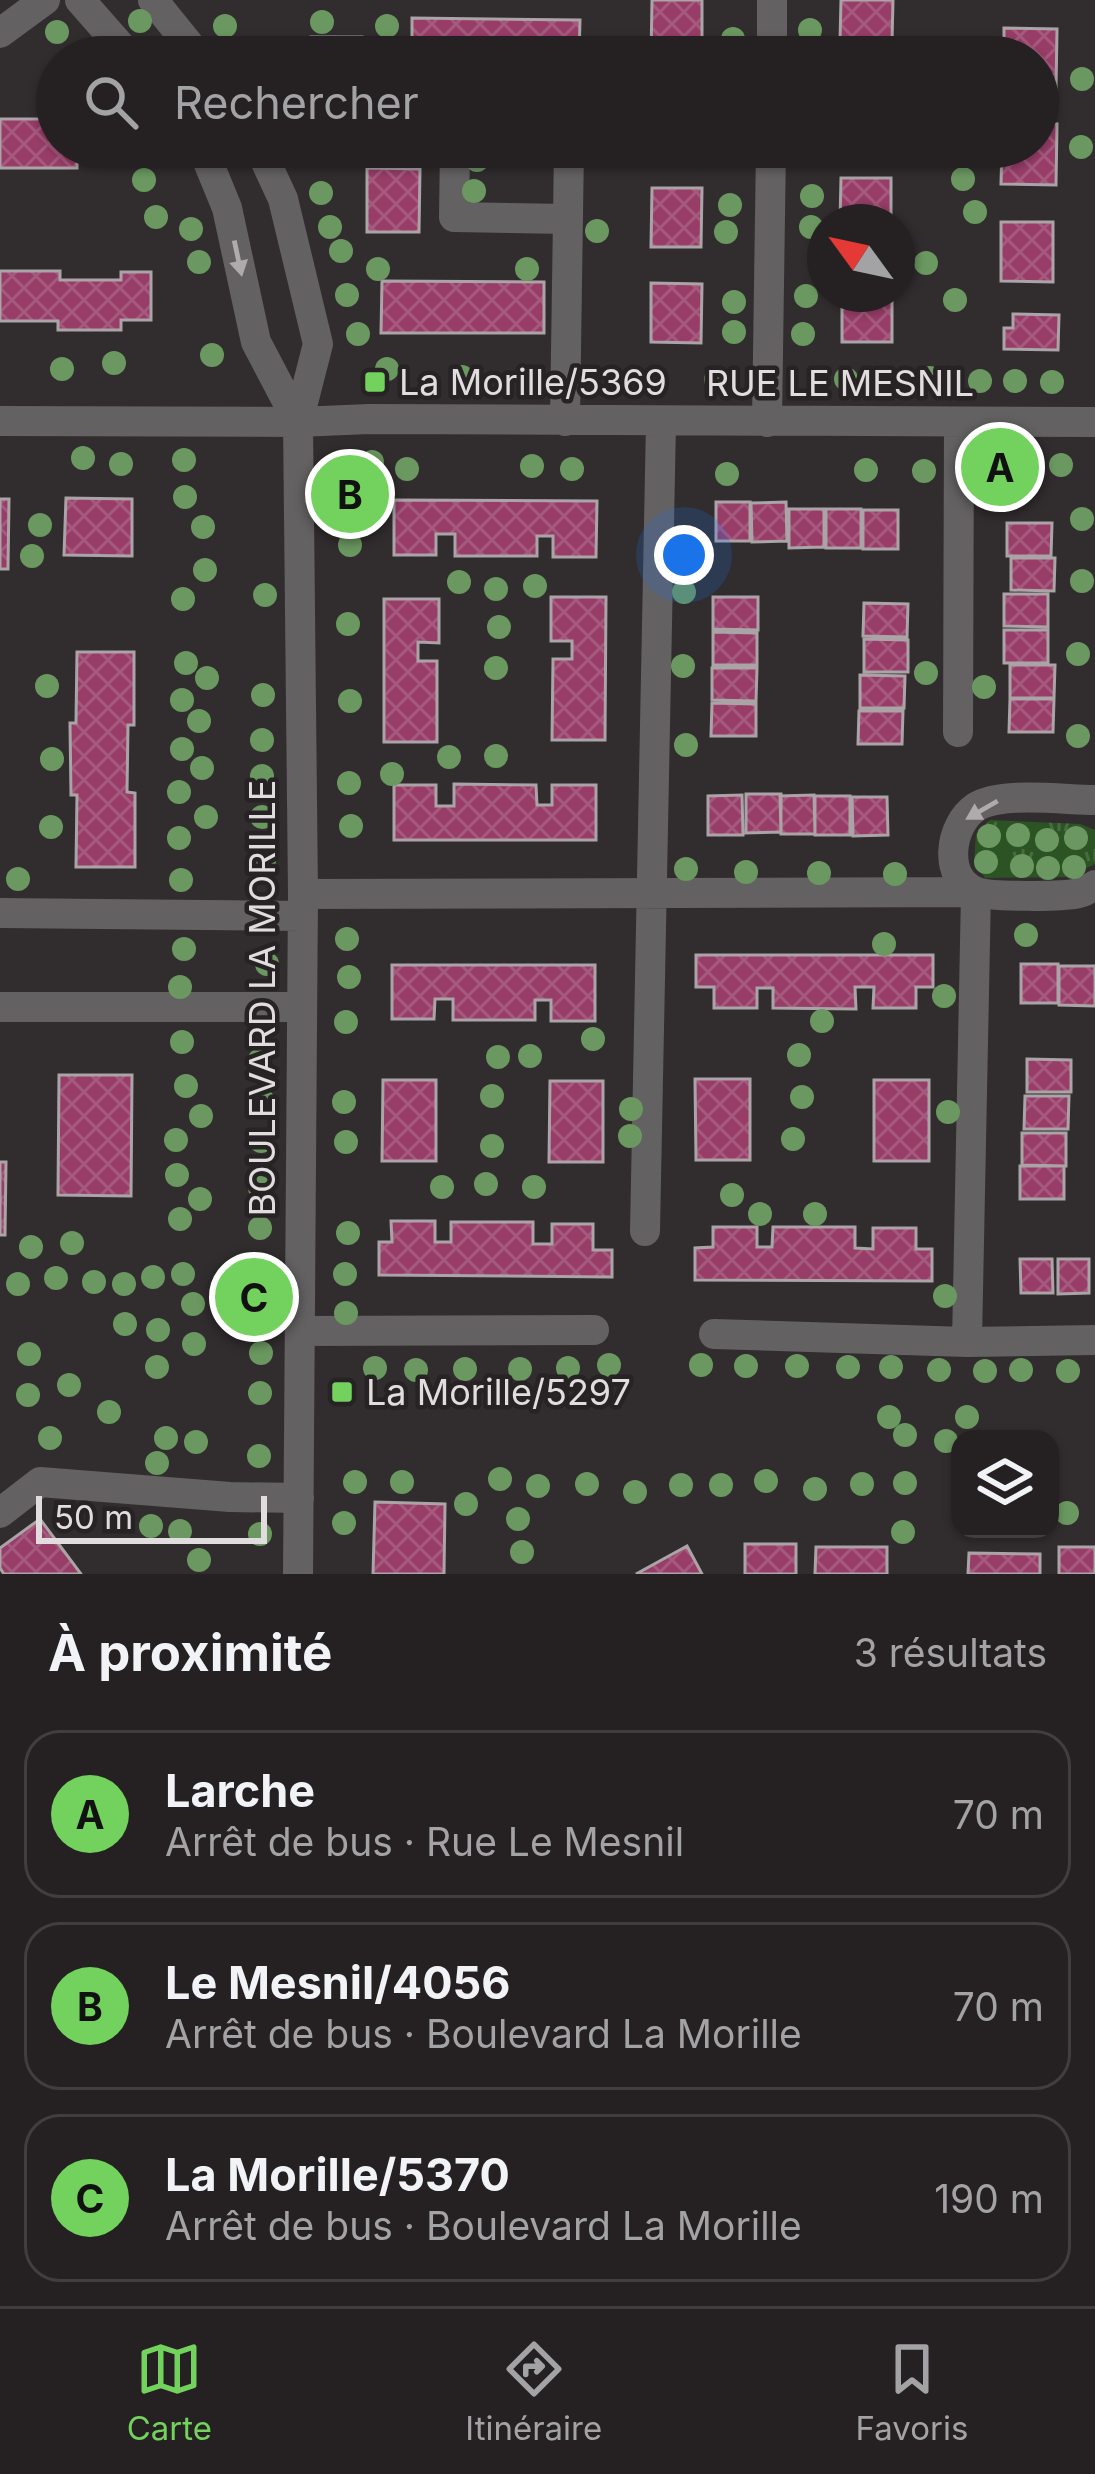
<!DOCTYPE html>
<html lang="fr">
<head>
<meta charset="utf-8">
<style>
  body { margin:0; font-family:Inter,sans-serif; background:#312e2f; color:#f1f3f6 }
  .controls { position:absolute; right:36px; bottom:36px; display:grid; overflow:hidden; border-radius:24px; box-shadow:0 3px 9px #0004 }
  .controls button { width:108px; height:108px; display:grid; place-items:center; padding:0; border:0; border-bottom:3px solid #423e40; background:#252122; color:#f1f3f6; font:60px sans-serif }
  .compass { position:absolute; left:807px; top:204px; width:108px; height:108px; border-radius:50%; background:#252122; box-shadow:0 3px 9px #0004; rotate:303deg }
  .scale { position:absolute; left:36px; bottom:30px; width:231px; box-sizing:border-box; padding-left:12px; border:6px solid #e1ddde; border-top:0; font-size:33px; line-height:42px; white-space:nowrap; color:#e1ddde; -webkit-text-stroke:9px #272224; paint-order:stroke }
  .you { position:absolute; left:684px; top:555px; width:42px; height:42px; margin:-30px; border:9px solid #fff; border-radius:50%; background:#1a73e8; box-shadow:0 0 0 18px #1a73e833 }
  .badge { display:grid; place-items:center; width:78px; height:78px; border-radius:50%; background:#72d25d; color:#111; font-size:39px; font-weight:700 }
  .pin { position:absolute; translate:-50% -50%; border:6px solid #fff; box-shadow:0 3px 12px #0006 }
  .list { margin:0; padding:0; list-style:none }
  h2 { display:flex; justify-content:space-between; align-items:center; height:156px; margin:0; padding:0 48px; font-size:51px }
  h2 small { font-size:39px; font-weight:400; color:#a3a3a5 }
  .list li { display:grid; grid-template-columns:78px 1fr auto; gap:36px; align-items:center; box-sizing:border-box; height:168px; margin:0 24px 24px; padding:0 24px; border:3px solid #423e40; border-radius:36px }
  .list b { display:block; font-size:45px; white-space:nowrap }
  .list p { margin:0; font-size:39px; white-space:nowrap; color:#a3a3a5 }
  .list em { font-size:39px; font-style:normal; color:#a3a3a5 }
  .icon { flex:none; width:66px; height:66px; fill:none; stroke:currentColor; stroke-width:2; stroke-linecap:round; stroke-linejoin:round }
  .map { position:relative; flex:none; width:1095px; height:1574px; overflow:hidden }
  .search { position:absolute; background:#252122; box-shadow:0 3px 9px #0004; left:36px; right:36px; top:36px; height:132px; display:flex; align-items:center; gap:30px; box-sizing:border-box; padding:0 42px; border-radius:66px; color:#a3a3a5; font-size:45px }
  .sheet { height:732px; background:#252122 }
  nav { display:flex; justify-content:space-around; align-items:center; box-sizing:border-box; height:168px; border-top:3px solid #423e40; background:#252122; font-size:33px; color:#a3a3a5 }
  nav a { display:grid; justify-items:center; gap:6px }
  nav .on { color:#72d25d }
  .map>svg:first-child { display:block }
</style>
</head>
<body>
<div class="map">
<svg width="1095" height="1574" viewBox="0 0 1095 1574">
  <defs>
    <pattern id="grass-tufts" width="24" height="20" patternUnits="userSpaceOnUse" patternTransform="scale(3)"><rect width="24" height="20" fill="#2b5323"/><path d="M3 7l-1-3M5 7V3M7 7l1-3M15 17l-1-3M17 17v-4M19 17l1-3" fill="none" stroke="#496b42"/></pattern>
    <pattern id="building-cross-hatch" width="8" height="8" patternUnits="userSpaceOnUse" patternTransform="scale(3)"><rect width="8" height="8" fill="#973d68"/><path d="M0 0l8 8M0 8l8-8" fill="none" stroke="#a5597d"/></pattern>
  </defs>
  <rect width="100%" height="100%" fill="#312c2e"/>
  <path fill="url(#grass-tufts)" d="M990,820L1080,824L1095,830V864L1068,877L985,878L974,862L976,834Z"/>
  <path fill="url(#building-cross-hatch)" stroke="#aba4a7" stroke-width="3" d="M652,0H702V57H651Z
    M841,0H893L892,42L840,41Z
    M412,18L580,20L579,57H412Z
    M1004,28L1057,29L1056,90L1038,89V57H1004Z
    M311,37H362V57H311Z
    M0,119H57V147H77V168H0Z
    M1038,123L1057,124L1056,185L1001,184L1002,147H1038Z
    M347,147H399V165L347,164Z
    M652,147H703V153L652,152Z
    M367,168L420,169L419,232H367Z
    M841,178H891V222H840Z
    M652,188H702L701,247H651Z
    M1001,222H1053V282L1001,281Z
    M0,271H60V280H121V272H151V320H121V330H58V321H0Z
    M382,281L544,282V333H381Z
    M651,283L702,284L701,343L651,342Z
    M842,294H892V342H842Z
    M1013,314L1059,315L1058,350L1004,349V328H1013Z
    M66,498L132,499V556L64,555Z
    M0,499H9L8,569H0Z
    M394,500L597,501L596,557H553V536H537V556H455V534H436V555H394Z
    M716,502H750V541H716Z
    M786,502L787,541L752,542L751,503Z
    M789,509H824V547L789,548Z
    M826,509H861V548H826Z
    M863,510H898V549H863Z
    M1007,523H1052L1051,556H1007Z
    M1011,558H1055L1054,591L1011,590Z
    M1004,594H1048V627L1004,626Z
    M551,597H606L605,740H552L553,659H572V641H551Z
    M713,597H758V630L713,629Z
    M384,599H439V643L418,642V661H437V742H384Z
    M864,603L908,604L907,637L863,636Z
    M1004,630H1048V663H1004Z
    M713,632L757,633V665H713Z
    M864,639L908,640V672H864Z
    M77,652H134V725H128L127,792L135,793V867H76L77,795H71L70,723H76Z
    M1010,665H1055L1054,698H1010Z
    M712,668H757L756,701L712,700Z
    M860,675L905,676L904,708H860Z
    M1010,699H1054L1053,732H1009Z
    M712,703L756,704V736H711Z
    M859,711H903L902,744H858Z
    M454,784L536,785L537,805H552V785H596V840H394V785H436V806H454Z
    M746,794H781V832L746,833Z
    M742,795L743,835H708V796Z
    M814,795L815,834H781L780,796Z
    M815,796H850V835H815Z
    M852,797H887L888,835L853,836Z
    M696,955H933V987H916V1008H873L874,987H855L856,1009L773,1008V988H757V1008H714V987H696Z
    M1021,964H1058V1003H1021Z
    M392,965H595V1021H551V1000H535V1020H453V999H435L434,1019H392Z
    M1059,966H1095V1006L1059,1005Z
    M1027,1059L1071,1060V1092H1027Z
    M59,1075H132L131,1196L58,1195Z
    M695,1079H750V1160H696Z
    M383,1080H436V1161H382Z
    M874,1080H929V1161H874Z
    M550,1081H603V1162H549Z
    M1025,1096H1069L1068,1129H1024Z
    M1022,1133H1066V1166L1022,1165Z
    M0,1162H6L5,1235H0Z
    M1020,1166H1064V1199H1020Z
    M391,1221H435V1242H451V1222H533V1244H552V1224H593V1250H612V1277L379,1275V1242H392Z
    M713,1227H757V1247H772L773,1227H855V1248L873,1249V1228H916V1249H932V1281L695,1280V1248L713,1247Z
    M1020,1259H1052L1053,1293H1021Z
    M1058,1259H1089V1293L1058,1294Z
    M375,1502L445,1504L444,1574H373Z
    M40,1519L81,1574H4L0,1568V1548Z
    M745,1544H796V1574H745Z
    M687,1546L702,1574H636Z
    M816,1547H887V1574H815Z
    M1059,1547H1095V1574H1059Z
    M969,1553L1040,1554V1574H968Z"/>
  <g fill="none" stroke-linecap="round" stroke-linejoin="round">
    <path stroke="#646162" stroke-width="30" d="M80,0L130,57
      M153,0L199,57
      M0,33L45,0
      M772,57V0
      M202,147L227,208L256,342L298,422
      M259,147L283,199L318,344L298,422L303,894L298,1574
      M455,147L454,217L568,219
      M0,421L298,422L369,419L1095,422
      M565,421L569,147
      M767,422L771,147
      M958,732L959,422
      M1095,800C1065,800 1001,791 976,807C949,825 942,879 977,892C990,897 1065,897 1079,893C1085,892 1090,888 1095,885
      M303,894L976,892L967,1342
      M0,913L303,916
      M0,1007H302
      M645,1231L661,422
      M301,1331L594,1330
      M714,1334L967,1342L1095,1340
      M0,1513L40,1482L230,1497L299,1498"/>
  </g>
  <g fill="#6b9860">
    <circle cx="140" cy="21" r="12"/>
    <circle cx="322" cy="22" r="12"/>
    <circle cx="225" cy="26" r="12"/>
    <circle cx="387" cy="26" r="12"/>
    <circle cx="810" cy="30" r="12"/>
    <circle cx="57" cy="32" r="12"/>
    <circle cx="733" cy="39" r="12"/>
    <circle cx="1082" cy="79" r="12"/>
    <circle cx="1081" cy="147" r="12"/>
    <circle cx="477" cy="160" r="12"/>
    <circle cx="963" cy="179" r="12"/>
    <circle cx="144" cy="180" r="12"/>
    <circle cx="474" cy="191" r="12"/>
    <circle cx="321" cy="193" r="12"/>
    <circle cx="812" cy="196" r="12"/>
    <circle cx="730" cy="205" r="12"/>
    <circle cx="975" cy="212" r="12"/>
    <circle cx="156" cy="217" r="12"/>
    <circle cx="330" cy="227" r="12"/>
    <circle cx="811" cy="227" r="12"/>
    <circle cx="191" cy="229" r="12"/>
    <circle cx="597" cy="231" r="12"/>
    <circle cx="726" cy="232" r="12"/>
    <circle cx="341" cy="251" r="12"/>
    <circle cx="199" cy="262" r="12"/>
    <circle cx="926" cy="263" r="12"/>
    <circle cx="378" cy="269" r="12"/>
    <circle cx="527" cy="269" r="12"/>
    <circle cx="347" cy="295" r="12"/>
    <circle cx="806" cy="296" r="12"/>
    <circle cx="955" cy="300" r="12"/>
    <circle cx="734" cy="302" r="12"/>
    <circle cx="734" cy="332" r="12"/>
    <circle cx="358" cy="334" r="12"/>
    <circle cx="803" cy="334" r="12"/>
    <circle cx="212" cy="355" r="12"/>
    <circle cx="114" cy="363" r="12"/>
    <circle cx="62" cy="369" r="12"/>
    <circle cx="387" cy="369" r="12"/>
    <circle cx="462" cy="377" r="12"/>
    <circle cx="930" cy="378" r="12"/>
    <circle cx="716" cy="379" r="12"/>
    <circle cx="846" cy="379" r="12"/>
    <circle cx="980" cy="381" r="12"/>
    <circle cx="1015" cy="381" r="12"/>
    <circle cx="1052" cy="382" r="12"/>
    <circle cx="83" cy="458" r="12"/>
    <circle cx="184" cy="460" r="12"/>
    <circle cx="372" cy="462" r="12"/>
    <circle cx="121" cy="464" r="12"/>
    <circle cx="1061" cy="465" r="12"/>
    <circle cx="532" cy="466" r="12"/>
    <circle cx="407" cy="469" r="12"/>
    <circle cx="572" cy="469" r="12"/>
    <circle cx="866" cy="470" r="12"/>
    <circle cx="924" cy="471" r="12"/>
    <circle cx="985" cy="472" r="12"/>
    <circle cx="727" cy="474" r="12"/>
    <circle cx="185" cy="497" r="12"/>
    <circle cx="1082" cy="519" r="12"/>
    <circle cx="40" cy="525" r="12"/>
    <circle cx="203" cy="527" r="12"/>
    <circle cx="350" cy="545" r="12"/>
    <circle cx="32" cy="556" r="12"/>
    <circle cx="205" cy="570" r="12"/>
    <circle cx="1082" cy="581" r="12"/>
    <circle cx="459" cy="582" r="12"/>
    <circle cx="535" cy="586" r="12"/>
    <circle cx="496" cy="589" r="12"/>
    <circle cx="684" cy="592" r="12"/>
    <circle cx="265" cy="595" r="12"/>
    <circle cx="183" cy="599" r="12"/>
    <circle cx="348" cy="624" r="12"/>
    <circle cx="499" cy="627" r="12"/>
    <circle cx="1078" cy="654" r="12"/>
    <circle cx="186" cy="663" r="12"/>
    <circle cx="683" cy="666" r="12"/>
    <circle cx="496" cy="668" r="12"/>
    <circle cx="926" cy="673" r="12"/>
    <circle cx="207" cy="678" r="12"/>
    <circle cx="47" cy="686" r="12"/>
    <circle cx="984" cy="687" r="12"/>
    <circle cx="263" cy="695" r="12"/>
    <circle cx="182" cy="700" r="12"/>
    <circle cx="350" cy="701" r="12"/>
    <circle cx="199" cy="721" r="12"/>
    <circle cx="1078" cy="736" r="12"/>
    <circle cx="262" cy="740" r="12"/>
    <circle cx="686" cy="745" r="12"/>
    <circle cx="182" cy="749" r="12"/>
    <circle cx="496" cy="756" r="12"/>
    <circle cx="449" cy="757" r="12"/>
    <circle cx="52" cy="759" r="12"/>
    <circle cx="202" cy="768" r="12"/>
    <circle cx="392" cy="774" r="12"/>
    <circle cx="262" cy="776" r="12"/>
    <circle cx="349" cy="783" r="12"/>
    <circle cx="179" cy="792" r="12"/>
    <circle cx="206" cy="817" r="12"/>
    <circle cx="262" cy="817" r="12"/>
    <circle cx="351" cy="826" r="12"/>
    <circle cx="51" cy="827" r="12"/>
    <circle cx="1018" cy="835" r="12"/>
    <circle cx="989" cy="836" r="12"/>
    <circle cx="179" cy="838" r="12"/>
    <circle cx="1076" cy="838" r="12"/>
    <circle cx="1047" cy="840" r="12"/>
    <circle cx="264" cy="861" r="12"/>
    <circle cx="986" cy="862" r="12"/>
    <circle cx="1022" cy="866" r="12"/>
    <circle cx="1074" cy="867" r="12"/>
    <circle cx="1048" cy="868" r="12"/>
    <circle cx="686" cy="869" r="12"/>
    <circle cx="746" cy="872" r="12"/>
    <circle cx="819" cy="873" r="12"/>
    <circle cx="895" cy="874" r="12"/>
    <circle cx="18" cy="879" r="12"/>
    <circle cx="181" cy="880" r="12"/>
    <circle cx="1026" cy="935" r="12"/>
    <circle cx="347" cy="939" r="12"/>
    <circle cx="884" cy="944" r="12"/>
    <circle cx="184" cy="949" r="12"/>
    <circle cx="267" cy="964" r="12"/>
    <circle cx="349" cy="977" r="12"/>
    <circle cx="180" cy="987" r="12"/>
    <circle cx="944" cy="996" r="12"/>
    <circle cx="822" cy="1021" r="12"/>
    <circle cx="346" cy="1022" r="12"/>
    <circle cx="593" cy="1039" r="12"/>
    <circle cx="182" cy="1042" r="12"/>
    <circle cx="799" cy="1055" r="12"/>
    <circle cx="530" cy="1056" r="12"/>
    <circle cx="498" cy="1057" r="12"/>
    <circle cx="260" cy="1060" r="12"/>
    <circle cx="186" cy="1086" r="12"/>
    <circle cx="492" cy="1096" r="12"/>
    <circle cx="802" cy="1097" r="12"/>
    <circle cx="262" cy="1100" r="12"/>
    <circle cx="344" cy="1102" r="12"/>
    <circle cx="631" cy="1109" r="12"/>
    <circle cx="948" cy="1112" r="12"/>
    <circle cx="201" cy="1116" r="12"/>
    <circle cx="630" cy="1136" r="12"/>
    <circle cx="793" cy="1139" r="12"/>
    <circle cx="176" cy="1140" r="12"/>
    <circle cx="261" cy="1141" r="12"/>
    <circle cx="346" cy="1142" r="12"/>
    <circle cx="492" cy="1146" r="12"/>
    <circle cx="177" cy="1175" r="12"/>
    <circle cx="486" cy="1184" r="12"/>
    <circle cx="442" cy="1187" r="12"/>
    <circle cx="534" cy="1187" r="12"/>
    <circle cx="260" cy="1188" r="12"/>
    <circle cx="732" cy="1195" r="12"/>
    <circle cx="200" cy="1199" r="12"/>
    <circle cx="760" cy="1214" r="12"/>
    <circle cx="815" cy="1214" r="12"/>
    <circle cx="180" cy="1219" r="12"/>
    <circle cx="260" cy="1228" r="12"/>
    <circle cx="348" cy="1233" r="12"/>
    <circle cx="72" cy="1243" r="12"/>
    <circle cx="31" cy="1247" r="12"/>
    <circle cx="259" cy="1270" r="12"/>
    <circle cx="183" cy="1274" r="12"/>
    <circle cx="345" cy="1274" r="12"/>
    <circle cx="153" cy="1277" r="12"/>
    <circle cx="56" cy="1278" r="12"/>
    <circle cx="94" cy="1282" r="12"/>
    <circle cx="18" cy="1284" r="12"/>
    <circle cx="124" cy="1284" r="12"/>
    <circle cx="945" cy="1296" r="12"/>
    <circle cx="193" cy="1304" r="12"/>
    <circle cx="260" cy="1310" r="12"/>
    <circle cx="346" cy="1313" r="12"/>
    <circle cx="125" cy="1324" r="12"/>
    <circle cx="158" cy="1330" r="12"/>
    <circle cx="194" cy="1344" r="12"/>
    <circle cx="261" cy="1353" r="12"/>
    <circle cx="29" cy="1354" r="12"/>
    <circle cx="609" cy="1365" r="12"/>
    <circle cx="701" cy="1365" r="12"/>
    <circle cx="746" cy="1366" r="12"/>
    <circle cx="797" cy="1366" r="12"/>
    <circle cx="157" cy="1367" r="12"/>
    <circle cx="848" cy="1367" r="12"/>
    <circle cx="891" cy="1367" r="12"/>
    <circle cx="375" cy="1368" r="12"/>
    <circle cx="568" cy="1368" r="12"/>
    <circle cx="465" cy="1369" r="12"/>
    <circle cx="520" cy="1369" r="12"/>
    <circle cx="416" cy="1370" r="12"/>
    <circle cx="939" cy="1370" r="12"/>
    <circle cx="1021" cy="1370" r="12"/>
    <circle cx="985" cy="1371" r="12"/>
    <circle cx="1068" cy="1371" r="12"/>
    <circle cx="69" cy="1385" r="12"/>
    <circle cx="260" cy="1393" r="12"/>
    <circle cx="28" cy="1395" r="12"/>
    <circle cx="109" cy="1412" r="12"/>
    <circle cx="889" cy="1417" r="12"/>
    <circle cx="967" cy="1417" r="12"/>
    <circle cx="905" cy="1435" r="12"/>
    <circle cx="50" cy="1438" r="12"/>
    <circle cx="166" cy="1438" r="12"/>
    <circle cx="946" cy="1441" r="12"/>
    <circle cx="196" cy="1442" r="12"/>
    <circle cx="259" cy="1456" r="12"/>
    <circle cx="157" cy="1463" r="12"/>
    <circle cx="500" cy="1479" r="12"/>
    <circle cx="766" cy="1481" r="12"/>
    <circle cx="355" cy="1482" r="12"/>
    <circle cx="402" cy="1482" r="12"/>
    <circle cx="905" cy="1483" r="12"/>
    <circle cx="587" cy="1484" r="12"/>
    <circle cx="862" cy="1484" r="12"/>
    <circle cx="681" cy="1485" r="12"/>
    <circle cx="721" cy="1485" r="12"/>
    <circle cx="538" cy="1486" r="12"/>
    <circle cx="815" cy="1489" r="12"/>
    <circle cx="635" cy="1492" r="12"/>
    <circle cx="466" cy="1504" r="12"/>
    <circle cx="1067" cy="1513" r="12"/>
    <circle cx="518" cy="1519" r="12"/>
    <circle cx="344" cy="1523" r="12"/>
    <circle cx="151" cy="1526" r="12"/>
    <circle cx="180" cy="1531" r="12"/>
    <circle cx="903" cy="1532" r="12"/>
    <circle cx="260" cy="1534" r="12"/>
    <circle cx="522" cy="1552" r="12"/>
    <circle cx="199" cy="1560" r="12"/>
  </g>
  <defs><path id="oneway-solid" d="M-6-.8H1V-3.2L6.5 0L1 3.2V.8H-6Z" transform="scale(3)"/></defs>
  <g fill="#afabac">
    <use href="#oneway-solid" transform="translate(238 258) rotate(78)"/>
    <use href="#oneway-solid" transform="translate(982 810) rotate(150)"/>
  </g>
  <g fill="#72d25d" stroke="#272224" stroke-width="4.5">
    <rect x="363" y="370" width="24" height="24" rx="6"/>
    <rect x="330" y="1380" width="24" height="24" rx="6"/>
  </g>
  <g text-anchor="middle" stroke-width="9" stroke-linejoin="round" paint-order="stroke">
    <g font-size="36" fill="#e1ddde" stroke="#272224" text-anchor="start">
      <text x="399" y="395">La Morille/5369</text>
      <text x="366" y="1405">La Morille/5297</text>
    </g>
    <g font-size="36" fill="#e1ddde" stroke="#272224">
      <text x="840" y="396">RUE LE MESNIL</text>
      <text transform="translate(262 998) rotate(-90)" y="13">BOULEVARD LA MORILLE</text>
    </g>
  </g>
</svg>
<div class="controls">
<button><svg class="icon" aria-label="layers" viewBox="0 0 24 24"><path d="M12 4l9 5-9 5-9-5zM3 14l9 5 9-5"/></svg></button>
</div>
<svg class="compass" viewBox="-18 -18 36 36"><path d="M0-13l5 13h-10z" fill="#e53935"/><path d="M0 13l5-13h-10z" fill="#a3a3a5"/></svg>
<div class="scale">50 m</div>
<div class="you"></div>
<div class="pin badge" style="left:1000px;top:467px">A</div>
<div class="pin badge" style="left:350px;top:494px">B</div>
<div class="pin badge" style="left:254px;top:1297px">C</div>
<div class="search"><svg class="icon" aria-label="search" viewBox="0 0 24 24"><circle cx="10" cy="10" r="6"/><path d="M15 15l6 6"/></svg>Rechercher</div>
</div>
<section class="sheet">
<h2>À proximité<small>3 résultats</small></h2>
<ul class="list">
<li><span class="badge">A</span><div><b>Larche</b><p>Arrêt de bus · Rue Le Mesnil</p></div><em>70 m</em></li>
<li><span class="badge">B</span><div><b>Le Mesnil/4056</b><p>Arrêt de bus · Boulevard La Morille</p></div><em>70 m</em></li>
<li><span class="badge">C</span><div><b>La Morille/5370</b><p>Arrêt de bus · Boulevard La Morille</p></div><em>190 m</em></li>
</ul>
</section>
<nav>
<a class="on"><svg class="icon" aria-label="map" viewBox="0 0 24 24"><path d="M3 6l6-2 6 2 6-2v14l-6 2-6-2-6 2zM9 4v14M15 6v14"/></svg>Carte</a>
<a><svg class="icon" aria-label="directions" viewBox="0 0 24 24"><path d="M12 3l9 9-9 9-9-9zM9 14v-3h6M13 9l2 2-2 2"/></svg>Itinéraire</a>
<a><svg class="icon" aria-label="saved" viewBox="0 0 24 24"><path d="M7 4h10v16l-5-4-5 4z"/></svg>Favoris</a>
</nav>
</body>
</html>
